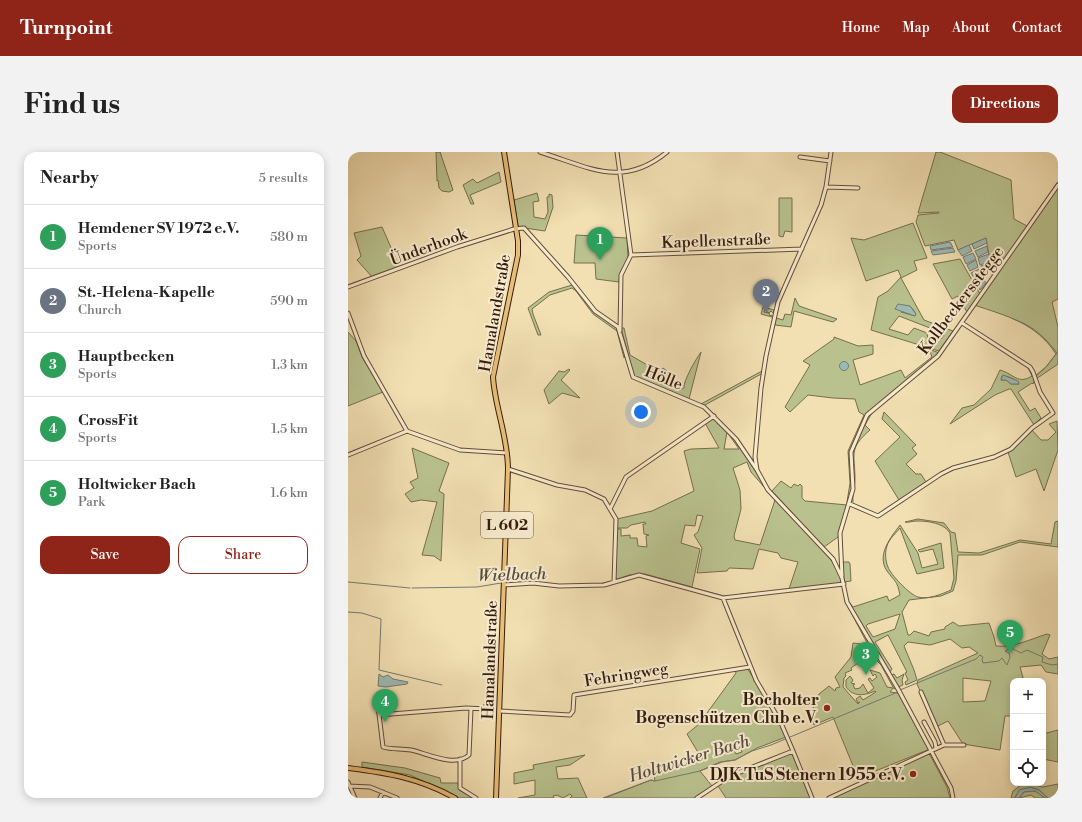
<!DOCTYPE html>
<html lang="en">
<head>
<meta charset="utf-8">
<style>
  body { margin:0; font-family:"Libre Bodoni",serif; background:#f2f2f2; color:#222 }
  .controls { position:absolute; right:12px; bottom:12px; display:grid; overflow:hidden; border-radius:8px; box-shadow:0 2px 10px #0003 }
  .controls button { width:36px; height:36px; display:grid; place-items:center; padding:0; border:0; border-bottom:1px solid #e0e0e0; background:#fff; color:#222; font:20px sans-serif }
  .you { position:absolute; left:293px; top:260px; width:14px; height:14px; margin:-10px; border:3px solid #fff; border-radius:50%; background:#1a73e8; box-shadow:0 0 0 6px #1a73e833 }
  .badge { display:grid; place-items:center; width:26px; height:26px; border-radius:50%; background:#8f2418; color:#fff; font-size:13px; font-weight:700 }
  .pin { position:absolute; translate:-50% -33px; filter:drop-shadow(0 1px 2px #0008) }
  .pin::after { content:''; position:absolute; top:21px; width:14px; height:12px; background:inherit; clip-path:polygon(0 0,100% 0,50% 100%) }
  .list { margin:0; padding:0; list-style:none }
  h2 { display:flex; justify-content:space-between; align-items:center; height:52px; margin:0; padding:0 16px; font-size:17px }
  h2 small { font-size:13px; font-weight:400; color:#767676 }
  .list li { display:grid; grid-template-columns:26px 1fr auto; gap:12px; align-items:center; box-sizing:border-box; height:64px; padding:0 16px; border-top:1px solid #e0e0e0 }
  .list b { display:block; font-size:15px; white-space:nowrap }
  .list p { margin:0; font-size:13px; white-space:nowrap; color:#767676 }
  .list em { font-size:13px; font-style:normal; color:#767676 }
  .actions { display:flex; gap:8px; padding:12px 16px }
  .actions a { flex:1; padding:9px 0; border:1px solid #8f2418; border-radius:12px; text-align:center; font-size:14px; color:#8f2418 }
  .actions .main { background:#8f2418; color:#fff }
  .icon { flex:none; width:22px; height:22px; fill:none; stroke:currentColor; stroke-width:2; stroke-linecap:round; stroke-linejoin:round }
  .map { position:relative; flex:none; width:710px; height:646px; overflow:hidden; border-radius:12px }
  header { display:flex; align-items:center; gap:24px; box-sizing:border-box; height:56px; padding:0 20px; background:#8f2418; color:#fff }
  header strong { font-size:19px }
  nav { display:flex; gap:22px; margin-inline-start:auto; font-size:14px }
  .intro { display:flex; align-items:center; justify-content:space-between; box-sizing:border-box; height:96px; padding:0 24px }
  h1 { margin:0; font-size:28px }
  .button { padding:10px 18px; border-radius:12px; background:#8f2418; color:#fff; font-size:14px; font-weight:700 }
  main { display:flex; gap:24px; padding:0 24px }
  aside { flex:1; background:#fff; border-radius:12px; box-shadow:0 2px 10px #0003 }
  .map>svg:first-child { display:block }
</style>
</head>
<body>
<header>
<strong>Turnpoint</strong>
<nav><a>Home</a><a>Map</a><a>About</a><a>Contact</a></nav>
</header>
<div class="intro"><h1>Find us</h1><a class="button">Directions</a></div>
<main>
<aside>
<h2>Nearby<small>5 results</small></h2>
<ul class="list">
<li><span class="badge" style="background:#2e9e5b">1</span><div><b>Hemdener SV 1972 e.V.</b><p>Sports</p></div><em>580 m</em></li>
<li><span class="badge" style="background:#6b7280">2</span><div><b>St.-Helena-Kapelle</b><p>Church</p></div><em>590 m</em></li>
<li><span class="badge" style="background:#2e9e5b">3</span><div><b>Hauptbecken</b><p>Sports</p></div><em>1.3 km</em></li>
<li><span class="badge" style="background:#2e9e5b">4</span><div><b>CrossFit</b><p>Sports</p></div><em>1.5 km</em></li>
<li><span class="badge" style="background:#2e9e5b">5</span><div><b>Holtwicker Bach</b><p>Park</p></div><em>1.6 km</em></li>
</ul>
<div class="actions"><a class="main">Save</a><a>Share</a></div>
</aside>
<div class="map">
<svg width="710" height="646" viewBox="0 0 710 646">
  <rect width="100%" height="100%" fill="#f2e0b3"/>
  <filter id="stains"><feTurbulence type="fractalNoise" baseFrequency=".005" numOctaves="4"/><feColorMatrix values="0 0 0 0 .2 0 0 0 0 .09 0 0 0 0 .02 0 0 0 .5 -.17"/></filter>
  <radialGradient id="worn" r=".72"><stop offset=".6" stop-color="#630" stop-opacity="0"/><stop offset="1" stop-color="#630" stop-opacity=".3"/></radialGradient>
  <path fill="#b9c28e" stroke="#766e4e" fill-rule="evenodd" d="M88,0H92L105,38L101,40L94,39L91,36L90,28L89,29Z
    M588,0H592L663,28L666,67L679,74L710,30V147L704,150L710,175V212L688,227L687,224L698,215L708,202C688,171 659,164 626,153L645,127L638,86L610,98L606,88L577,94L568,70L570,63L591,61V60L570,61Z
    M151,20L153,30L122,43L126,52H123L115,33L125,27L129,31Z
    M189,41L191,49L185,50L186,65L197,67L200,60L199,45H201V42L204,43L205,55L197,79L170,75L166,48Z
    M431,46H444V80L437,79L435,85L431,84Z
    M565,71L579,106L566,109L569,118L553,126L576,168L605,179L591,199L523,178L530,145L540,139L553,125L550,118L518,129L503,86L516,88ZM562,154L567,160V164L553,160ZM551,164L582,176L584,183H588L589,180L591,179L596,183L593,187L590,185L580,187L579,181L566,176L560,183L541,177Z
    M34,75L52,116L25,126L9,108L13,104L6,81Z
    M228,83L279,86L280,106L272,121L271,130L248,127L247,111H226Z
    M612,107L632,142L619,160L610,144L604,147L585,112Z
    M224,133L247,160L270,177L277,205L276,206L269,179L245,162L228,139L224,136L202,143L184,157L185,162L193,183H190L180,156L201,140Z
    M447,146L451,154L489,167L485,170L446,159L443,175L427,173L428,166L435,168L437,162L443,163Z
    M415,155L426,158L425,161L423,159L421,161L417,158L416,160L421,161L422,164L424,163V165L413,162Z
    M273,176H276L282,203L308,218L315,231L332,238L336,236C335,229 348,207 353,200L341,247L286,224Z
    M0,180L8,189L14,205L35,240L0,254Z
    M486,185L510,194L525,193V202L505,208L512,233L553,218L557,226L584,205L581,197L591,201L524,261L517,273L522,278C500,297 507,302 507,327C507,336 504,344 505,352L503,351L505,339L503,304L511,281L501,301L504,335L501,351L499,350L502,331L500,299L516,263L511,260L507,247L485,246L460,243L442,260L437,255L462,213L455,209L486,187Z
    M660,201C670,207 692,217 685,232L684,231L670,240L682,259L687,256L693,266L686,273L663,237H661L647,243L602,272L614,256L626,253L643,237L652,218C666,222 670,233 684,224L680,216ZM654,224C659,223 669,228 671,232H663L658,228H653Z
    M221,217L222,218L213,228L232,246L214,241L201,252L196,238L211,219L216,220Z
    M414,219L415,221L357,253L353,252Z
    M536,260L568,293L564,296L569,302L558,312L568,322H573L578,330L551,348L527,309L552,285L534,267Z
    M366,266L388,287L408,319L417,336L403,320L399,310L385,316L392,338L393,357L386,384L387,388L412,393L427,348C440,361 497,414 493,431L441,437L450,410L433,406L430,401L411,397L405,417L381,416L379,419L349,421L354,396L346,383L350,380L355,364L349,363L347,374L337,373L333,391L352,397L344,435L297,422L281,423L267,428L269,377H273V384L282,383V386H289L290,394L299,395L298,384L301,383L296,382L295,372H298L297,370L283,373L279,376H269V367L304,359L346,339L336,299L343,297L371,296L357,271ZM379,280L391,297H376Z
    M709,269L710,298L696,339L688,317L668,325L660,300L683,277L693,288H700L708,280L701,272Z
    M64,296L101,311L91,339L96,342L93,409L86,404L74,403L89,350L73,348L63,350L57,342L66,336L62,330L70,326Z
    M433,329L443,336L446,332L450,334L452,332L454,334V346L457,349L499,353L490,385L476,395L424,339Z
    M570,367L596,371L603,380L607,381L610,400L631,401L672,388L703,392L707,370L710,369V395L672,390L634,403H610L608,429L605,439L593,444L561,448L554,460L560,483H562L566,479L581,484L583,480L597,477V475L605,470L611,474L641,471L646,485L648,494C665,496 683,487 699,482L702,483L694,502L701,507L710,505V522L698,520L693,513L672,515L676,529H665V564H657L652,598L615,592L600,569L588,575L569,532L570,528L630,501L621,495L614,496L602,487L582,493L560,490L556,494L566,518L569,528L558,533L557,530L560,528L557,521L559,520L540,483L527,490L544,517L542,520L543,523L546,522L549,526L556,522L554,528L555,533L546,537L533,513L528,508L497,449L501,450L505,455L539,444L541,449L552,443C549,428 547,430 539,419C528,403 543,385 552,373L570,401L574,416L590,412L585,397L572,400L570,398L593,391L596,416L569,422L552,376C548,381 541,387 539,394C537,400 537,408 540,415C542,422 562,443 570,445C580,448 594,442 603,438L606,426L602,381C596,371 580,369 569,369C564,369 560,371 557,370ZM552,462L547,477L525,485L518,474L520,472ZM615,526L643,529L637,549L615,550Z
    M495,410H501L502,412L503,429L496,430Z
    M505,491L513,492L518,501L508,507L510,511L503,516L504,518L497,521L498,524L496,526L495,535L510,552L512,550L510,551L508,547L512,544L515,548L528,540L527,539C516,544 505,545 498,535V528L502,524L505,528L503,531L507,532L505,533L507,537L512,536L515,532L520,541L526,536L520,527L522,526L524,529L529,525L527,522L525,524L522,518L532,521L539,535L545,536L542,540L550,541L582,597L510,626L485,565L466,573L462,563L471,542L481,534L487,539L488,536L492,535L487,525L503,505Z
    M399,516L422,552L438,585L409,596L387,608L372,610L352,619L364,634L346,646H255L303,628L307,629L305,615L330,607L337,614L351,602L339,582L351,572L388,521L387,518ZM390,587L394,600L388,602L382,592Z
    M710,578V610L695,607V582Z
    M444,601L462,646H378L370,634L383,625Z
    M581,601L599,635L602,646H485Z
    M237,603L222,613L208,615L210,627L230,626L239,646H222L224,644L222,642L215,646L209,643L205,644L206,646H170L187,643V628L166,632V621L186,617L185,613Z
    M14,610L57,616L92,626L93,631H110L111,638L125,646H111L62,623L14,615Z
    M676,631L695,635L710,632V646H700L691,638L682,635L668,643L667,646H663L665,639Z
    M682,638L690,640L697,646H687L683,643L671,646L676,640Z"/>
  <path fill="#9dbbb5" stroke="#737b72" d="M638,86L639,91L626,97L624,92Z
    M602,90L605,95L583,98L582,94Z
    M621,93L624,99L614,104L610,98Z
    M639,94L640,100L630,105L627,99Z
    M605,96L607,100L585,103L583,99Z
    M625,101L628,107L618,112L615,105Z
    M641,102L642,109L632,113L630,106Z
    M628,108L630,115L622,119L619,113Z
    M642,110L643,117L638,125L633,114Z
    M631,117L634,124L627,127L623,121Z
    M634,125L638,131L632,138L627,129Z
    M550,152L562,154L568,162L567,164L547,157Z
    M491.5 214a4.5 4.5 0 1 1 9 0a4.5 4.5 0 1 1-9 0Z
    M315,216L326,224L325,229L320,230L312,223V218Z
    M655,223L670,229L671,232H663L658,228H653Z
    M31,522L35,525L40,523L45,527L60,530L59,532L38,535L30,534Z
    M682,635L691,638L700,646H697L687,639L676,640L671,646H667L671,638Z"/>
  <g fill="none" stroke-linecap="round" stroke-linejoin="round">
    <path stroke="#737b72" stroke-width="1" d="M665,167C684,173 697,185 709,201L698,215L688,224
      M293,422L343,435
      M268,428L288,422
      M0,430L62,436
      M184,430L203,432
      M158,431L181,430
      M250,432L265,429
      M64,436L129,435L153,431
      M346,436L376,444L390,443
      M393,442L402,441
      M0,460L14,461L33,467L31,518L94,533
      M710,514V516
      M552,538L628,507L632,503L635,505L634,507L635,511L651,509L654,506L659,513L662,505L661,501L657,499L663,496L673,501L679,498L695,505L694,510L704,513L710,512
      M257,646L303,628L307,629L352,619L374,610L387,608L404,599L423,593L550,540"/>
    <defs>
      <path id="minor" d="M192,0C241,15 274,37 319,0
        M269,0L283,103L273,123L272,179
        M483,0L478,35L473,53L430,150L418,204L413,236L407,305L409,318L420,338L485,407L494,426L499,450L550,537L603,636L605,646
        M452,5L482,9
        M478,35L510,36
        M283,103L454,97
        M0,135L109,95L166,77L176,76L220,125L247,159L270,175L285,225L356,255L388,287L409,318
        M0,161L16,204L59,279
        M0,303L59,279L112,298L159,301
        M160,317L209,333L237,338L256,347L268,367L266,430
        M502,352L530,364L593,322L605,316L646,305L663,297L684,276L705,261L692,240L685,220L682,215L614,171
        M262,357L278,325L366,264
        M494,424L492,381L505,337L503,300L519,263L590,204L710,33
        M156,433L185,431L211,434L256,433L291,423L375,446L496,432
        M375,446L408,528L433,571L445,599
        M573,540L596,593
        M30,554L31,546H35V548L30,554L35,595C44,598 54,596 63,598C78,601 107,616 121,603L123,557
        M151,559L222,563L225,559L226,543L402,515
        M31,563L118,556L140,557L142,554L139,553L134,557
        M576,570L587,590L588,596
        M112,607V636L128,646
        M0,630L7,646
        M1,634L22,635L49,646
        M32,646L35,640
        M349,646L382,624L445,599L464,646
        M481,646L596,593H616"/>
      <path id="major" d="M0,616C40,621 71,626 107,646
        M148,646L160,317C160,285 147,256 145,225L170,103V89L156,0"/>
    </defs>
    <use href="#minor" stroke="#644c36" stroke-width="5"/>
    <use href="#major" stroke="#341b0d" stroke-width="6"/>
    <use href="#minor" stroke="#f7ebce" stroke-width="3"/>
    <use href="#major" stroke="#e9c07a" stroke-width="4"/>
  </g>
  <g fill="#8f2418" stroke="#f7ebce" stroke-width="1.5">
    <circle cx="479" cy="556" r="4"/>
    <circle cx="565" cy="622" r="4"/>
  </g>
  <g text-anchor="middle" stroke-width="4" stroke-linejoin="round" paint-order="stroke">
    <rect fill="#f7ebce" stroke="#6e5947" stroke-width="1" x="133" y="360" width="52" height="26" rx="3"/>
    <g font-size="15" font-weight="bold" fill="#341b0d">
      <text x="159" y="378">L 602</text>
    </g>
    <g font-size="16" fill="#341b0d" stroke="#f7ebce">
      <text transform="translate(368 88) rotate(-2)" y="6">Kapellenstraße</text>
      <text transform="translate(80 94) rotate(-20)" y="6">Ünderhook</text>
      <text transform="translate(612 148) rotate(-53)" y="6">Kollbeckersstegge</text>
      <text transform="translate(146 161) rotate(-80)" y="6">Hamalandstraße</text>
      <text transform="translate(316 225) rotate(22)" y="6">Hölle</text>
      <text transform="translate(141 508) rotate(-88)" y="6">Hamalandstraße</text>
      <text transform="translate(278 522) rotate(-9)" y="6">Fehringweg</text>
    </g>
    <g font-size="16" font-weight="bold" fill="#341b0d" stroke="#f7ebce" text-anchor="end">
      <text x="471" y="553">Bocholter<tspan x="471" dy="18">Bogenschützen Club e.V.</tspan></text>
      <text x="557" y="628">DJK TuS Stenern 1955 e.V.</text>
    </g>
    <g font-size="17" font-style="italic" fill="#544b3f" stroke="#f7ebce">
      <text transform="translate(164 422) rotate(-2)" y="6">Wielbach</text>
      <text transform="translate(341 606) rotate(-17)" y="6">Holtwicker Bach</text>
    </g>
  </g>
  <rect width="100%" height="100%" filter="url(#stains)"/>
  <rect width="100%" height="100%" fill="url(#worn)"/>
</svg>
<div class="controls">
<button>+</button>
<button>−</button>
<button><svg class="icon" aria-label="locate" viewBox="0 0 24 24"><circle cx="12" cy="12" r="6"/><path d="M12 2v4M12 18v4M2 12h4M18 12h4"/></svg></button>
</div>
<div class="you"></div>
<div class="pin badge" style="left:252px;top:108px;background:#2e9e5b">1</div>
<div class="pin badge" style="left:418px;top:160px;background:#6b7280">2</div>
<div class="pin badge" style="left:518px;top:523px;background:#2e9e5b">3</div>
<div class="pin badge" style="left:37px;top:570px;background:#2e9e5b">4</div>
<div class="pin badge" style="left:662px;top:501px;background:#2e9e5b">5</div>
</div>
</main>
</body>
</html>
